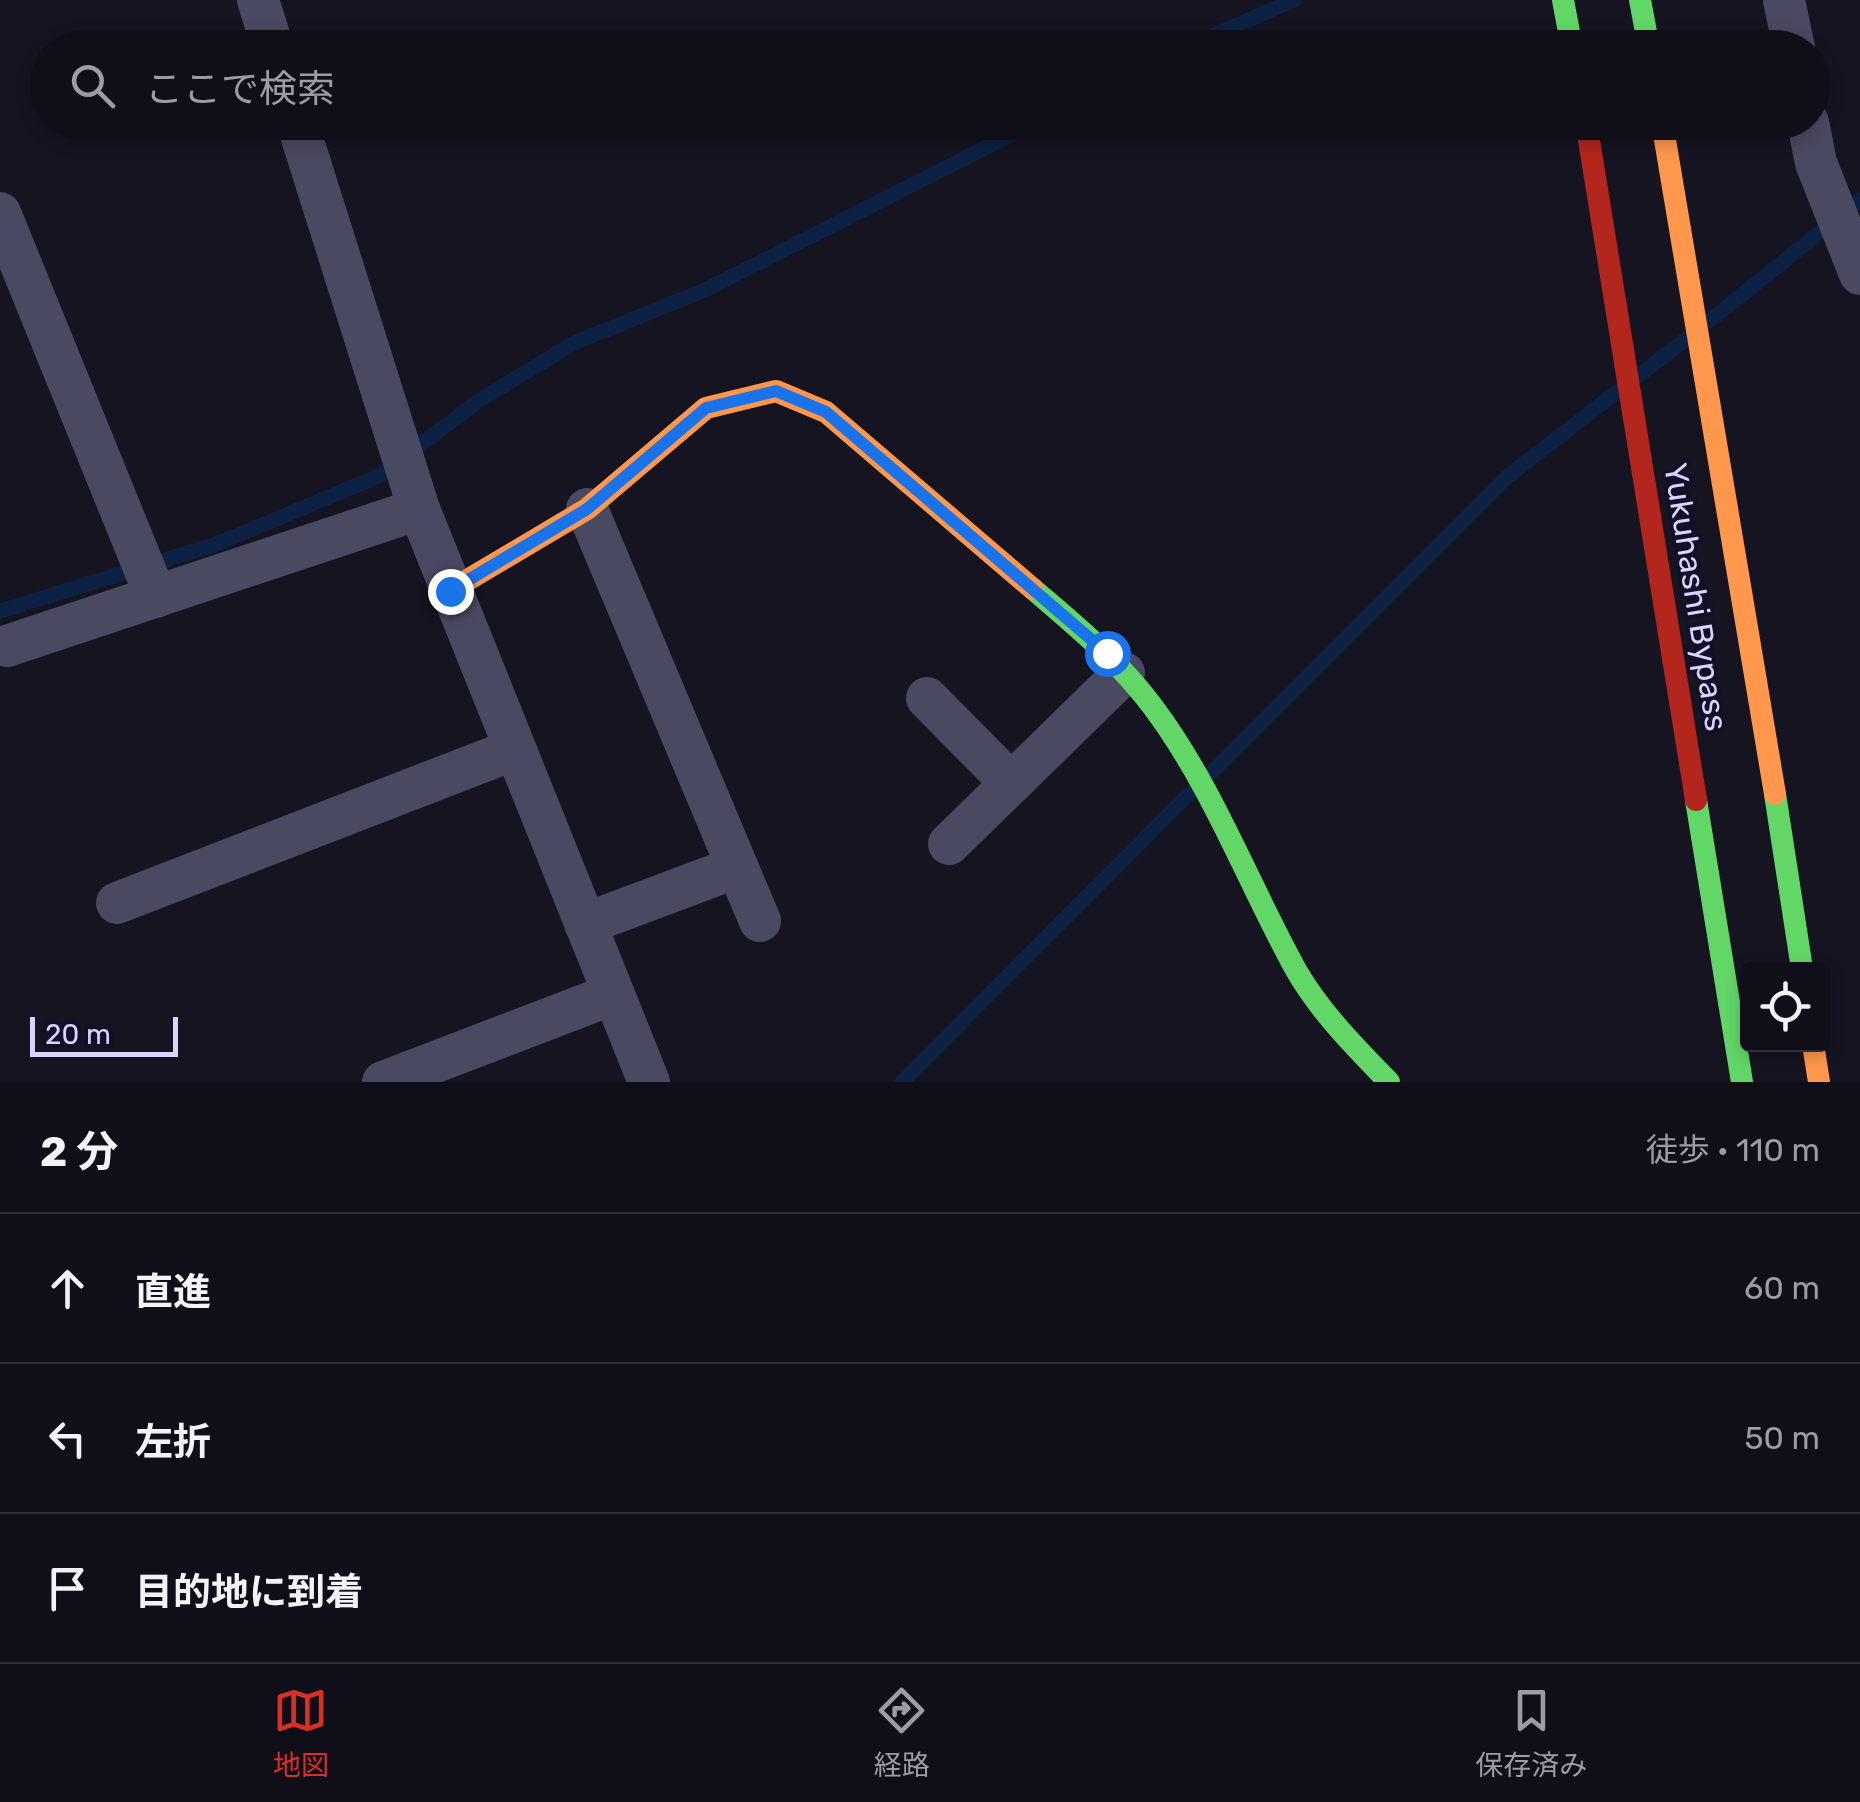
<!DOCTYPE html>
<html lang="ja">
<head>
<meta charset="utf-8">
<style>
  body { margin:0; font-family:Rubik,"Noto Sans JP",sans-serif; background:#1e1d26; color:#f1f3f6 }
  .controls { position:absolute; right:30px; bottom:30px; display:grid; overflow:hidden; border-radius:10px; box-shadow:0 5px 15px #0003 }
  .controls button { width:90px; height:90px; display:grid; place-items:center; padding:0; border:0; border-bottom:2px solid #302f38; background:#100f19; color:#f1f3f6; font:50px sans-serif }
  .scale { position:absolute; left:30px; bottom:25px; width:148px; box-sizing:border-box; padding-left:10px; border:5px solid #d9d4ff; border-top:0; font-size:28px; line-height:35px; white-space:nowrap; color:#d9d4ff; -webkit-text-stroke:8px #130f26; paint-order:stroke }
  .stop { position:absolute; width:30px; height:30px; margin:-22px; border:8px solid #1a73e8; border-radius:50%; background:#fff }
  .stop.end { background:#1a73e8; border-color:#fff; box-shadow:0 2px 10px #0008 }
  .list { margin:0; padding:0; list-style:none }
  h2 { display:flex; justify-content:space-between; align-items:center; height:130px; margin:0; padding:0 40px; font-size:42px }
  h2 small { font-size:32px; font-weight:400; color:#9c9ca2 }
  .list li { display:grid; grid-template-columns:65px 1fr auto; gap:30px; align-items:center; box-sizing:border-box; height:150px; padding:0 40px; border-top:2px solid #302f38 }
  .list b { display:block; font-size:38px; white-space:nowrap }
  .list em { font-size:32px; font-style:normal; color:#9c9ca2 }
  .icon { flex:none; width:55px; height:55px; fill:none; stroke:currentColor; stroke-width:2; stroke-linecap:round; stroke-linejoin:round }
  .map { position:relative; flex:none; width:1860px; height:1082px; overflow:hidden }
  .search { position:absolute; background:#100f19; box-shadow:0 5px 15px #0003; left:30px; right:30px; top:30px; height:110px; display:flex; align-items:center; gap:25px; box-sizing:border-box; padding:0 35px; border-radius:55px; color:#9c9ca2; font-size:38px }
  .sheet { height:580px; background:#100f19 }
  nav { display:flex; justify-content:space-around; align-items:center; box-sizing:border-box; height:140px; border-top:2px solid #302f38; background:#100f19; font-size:28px; color:#9c9ca2 }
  nav a { display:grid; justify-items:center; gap:5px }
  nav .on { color:#d93025 }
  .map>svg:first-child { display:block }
</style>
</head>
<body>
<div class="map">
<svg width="1860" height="1082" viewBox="0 0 1860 1082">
  <rect width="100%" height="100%" fill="#161421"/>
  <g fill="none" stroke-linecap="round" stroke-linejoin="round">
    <path stroke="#0d2144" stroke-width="15" d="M1185,48L1294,0
      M1708,322L1860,200
      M1637,377L1690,336
      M0,611L214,545L379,476L481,399L574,343L705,290L1036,122
      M1209,775L1507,477L1618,391
      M902,1082L1192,791"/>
    <path stroke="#4a4962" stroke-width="42" d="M258,0L273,48
      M1784,0L1794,48
      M297,122L419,509L649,1082
      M1808,122L1816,163L1860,274
      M0,213L156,597
      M587,509L760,921
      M7,646L419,509
      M927,698L1011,783
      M949,844L1124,673
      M117,903L515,749
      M585,924L737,867
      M383,1082L613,994"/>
    <path stroke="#63d668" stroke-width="22" d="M1563,0L1572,48
      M1640,0L1649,48
      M1033,589C1076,626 1119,661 1153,707C1213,787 1248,883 1296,970C1320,1012 1356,1048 1389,1082
      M1775,794L1802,969
      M1696,800L1742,1082"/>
    <path stroke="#ff974d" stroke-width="22" d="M1662,122L1775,794
      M449,591L587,509L706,408L776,391L826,412L1033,589
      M1813,1044L1819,1082"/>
    <path stroke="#b3261e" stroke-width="22" d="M1586,122L1696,800"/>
  </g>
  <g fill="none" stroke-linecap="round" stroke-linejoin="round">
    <path stroke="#1a73e8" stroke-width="12" d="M450,591L587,509L706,408L776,391L826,412L1107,653"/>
  </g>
  <g text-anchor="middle" stroke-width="8" stroke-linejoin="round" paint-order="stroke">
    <g font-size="32" fill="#d9d4ff" stroke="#130f26">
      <text transform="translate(1696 597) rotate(81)" y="11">Yukuhashi Bypass</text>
    </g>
  </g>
</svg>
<div class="controls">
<button><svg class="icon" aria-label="locate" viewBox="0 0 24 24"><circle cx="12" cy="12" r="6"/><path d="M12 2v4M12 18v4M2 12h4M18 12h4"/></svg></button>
</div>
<div class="scale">20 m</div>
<div class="stop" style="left:1107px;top:653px"></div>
<div class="stop end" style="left:450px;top:591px"></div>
<div class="search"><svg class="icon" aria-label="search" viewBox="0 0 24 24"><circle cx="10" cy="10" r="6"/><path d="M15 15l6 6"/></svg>ここで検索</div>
</div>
<section class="sheet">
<h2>2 分<small>徒歩 · 110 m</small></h2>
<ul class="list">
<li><svg class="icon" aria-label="ahead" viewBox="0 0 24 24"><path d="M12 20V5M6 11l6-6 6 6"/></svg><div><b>直進</b></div><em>60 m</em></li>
<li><svg class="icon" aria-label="left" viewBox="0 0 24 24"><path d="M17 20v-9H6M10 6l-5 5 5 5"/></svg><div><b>左折</b></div><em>50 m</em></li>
<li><svg class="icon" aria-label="arrive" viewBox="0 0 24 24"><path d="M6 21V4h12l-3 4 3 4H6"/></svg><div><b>目的地に到着</b></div></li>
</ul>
</section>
<nav>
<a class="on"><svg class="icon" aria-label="map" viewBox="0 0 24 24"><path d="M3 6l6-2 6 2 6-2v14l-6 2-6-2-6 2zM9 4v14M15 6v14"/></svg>地図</a>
<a><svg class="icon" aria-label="directions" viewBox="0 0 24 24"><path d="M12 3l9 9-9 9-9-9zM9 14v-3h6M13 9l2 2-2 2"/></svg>経路</a>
<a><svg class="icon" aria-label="saved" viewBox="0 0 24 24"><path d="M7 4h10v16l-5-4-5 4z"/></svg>保存済み</a>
</nav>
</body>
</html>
